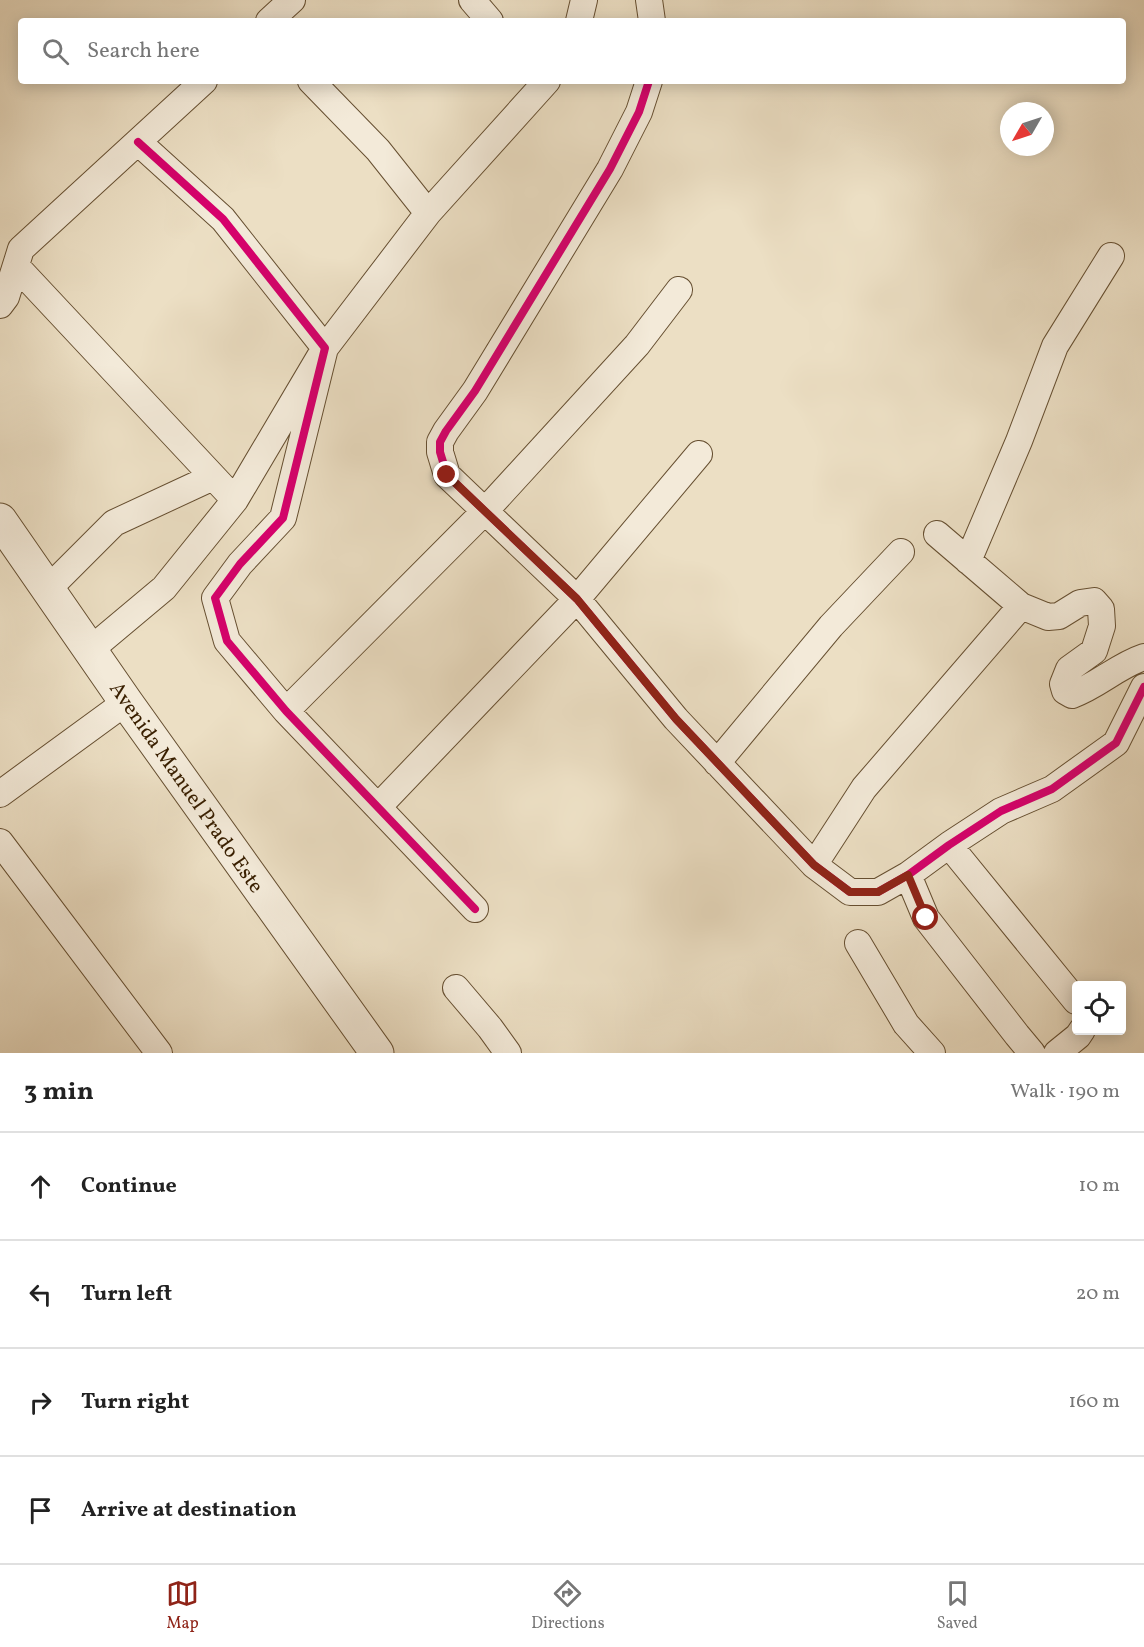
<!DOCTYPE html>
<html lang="en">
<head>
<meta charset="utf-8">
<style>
  body { margin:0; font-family:Vollkorn,serif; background:#f2f2f2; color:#222 }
  .controls { position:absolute; right:18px; bottom:18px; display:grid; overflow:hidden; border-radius:6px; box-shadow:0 3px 15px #0003 }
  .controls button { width:54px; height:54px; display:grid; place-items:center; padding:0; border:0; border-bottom:2px solid #e0e0e0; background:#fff; color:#222; font:30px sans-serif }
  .compass { position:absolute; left:1000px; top:102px; width:54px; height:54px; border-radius:50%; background:#fff; box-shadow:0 3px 15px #0003; rotate:231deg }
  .stop { position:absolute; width:18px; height:18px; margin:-14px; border:4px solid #8f2418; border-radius:50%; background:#fff }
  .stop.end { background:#8f2418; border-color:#fff; box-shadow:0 2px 6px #0008 }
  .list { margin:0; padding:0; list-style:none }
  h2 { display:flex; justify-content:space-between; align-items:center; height:78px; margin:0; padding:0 24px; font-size:26px }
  h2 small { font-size:20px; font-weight:400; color:#767676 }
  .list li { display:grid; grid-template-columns:39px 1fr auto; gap:18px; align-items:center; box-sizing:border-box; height:108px; padding:0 24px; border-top:2px solid #e0e0e0 }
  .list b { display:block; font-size:22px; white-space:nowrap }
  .list em { font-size:20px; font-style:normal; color:#767676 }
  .icon { flex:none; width:33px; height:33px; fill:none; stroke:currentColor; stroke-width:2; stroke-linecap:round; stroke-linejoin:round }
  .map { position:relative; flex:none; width:1144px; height:1053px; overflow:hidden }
  .search { position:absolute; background:#fff; box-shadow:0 3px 15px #0003; left:18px; right:18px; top:18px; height:66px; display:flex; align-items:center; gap:15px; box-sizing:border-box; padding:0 21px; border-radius:6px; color:#767676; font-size:22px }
  .sheet { height:510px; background:#fff }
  nav { display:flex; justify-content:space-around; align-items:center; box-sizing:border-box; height:84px; border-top:2px solid #e0e0e0; background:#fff; font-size:16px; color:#767676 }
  nav a { display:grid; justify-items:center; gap:3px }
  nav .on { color:#8f2418 }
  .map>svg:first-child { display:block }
</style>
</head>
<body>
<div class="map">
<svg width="1144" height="1053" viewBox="0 0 1144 1053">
  <rect width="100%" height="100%" fill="#ecdfc4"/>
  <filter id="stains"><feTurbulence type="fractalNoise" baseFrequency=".00333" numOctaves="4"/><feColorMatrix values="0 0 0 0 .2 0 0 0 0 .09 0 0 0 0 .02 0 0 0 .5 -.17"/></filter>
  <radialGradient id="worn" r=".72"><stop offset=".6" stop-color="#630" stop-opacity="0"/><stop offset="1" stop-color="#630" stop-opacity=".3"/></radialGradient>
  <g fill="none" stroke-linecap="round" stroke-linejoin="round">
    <defs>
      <path id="minor" d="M472,0L490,21
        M649,0L652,21
        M269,21L292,0
        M579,21L584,0
        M311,81L378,150L428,213
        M649,81L639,112L610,169L475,391L446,431L440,442V452L447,475L577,599L676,719L814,865L850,892H878L908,875L949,845L1001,811L1052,789L1116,743L1144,687
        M138,142L223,219L325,348L283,518L240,564L215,598L227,641L286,711L475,909
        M16,266L235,500
        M0,305L6,297L21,249L204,81
        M937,534L1021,606L1048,617L1059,616L1080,603L1094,601L1101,609L1102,626L1094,651L1069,669L1063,684L1065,691L1072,695C1099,685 1117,666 1144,657
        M968,561L1019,441L1055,346L1111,256
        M48,589L114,523L213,477
        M90,650L164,588L235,500L325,348L428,213L547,81
        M286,711L485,511L637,345L679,290
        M717,763L831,626L901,552
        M0,794L126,702
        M378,807L577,599L699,454
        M0,842L159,1053
        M949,845L1076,1001
        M814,865L864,788L1021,606
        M908,875L926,918L1017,1035L1032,1053
        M858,943L906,1024L932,1053
        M456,988L490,1028L508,1053
        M1057,1053L1078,1036L1082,1030"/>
      <path id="tertiary" d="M0,520L126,702L377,1053"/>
    </defs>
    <use href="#minor" stroke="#664f31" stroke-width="28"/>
    <use href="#tertiary" stroke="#664f31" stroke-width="35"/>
    <use href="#minor" stroke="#f3ead9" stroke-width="26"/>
    <use href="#tertiary" stroke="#f3ead9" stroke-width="33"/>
    <defs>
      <path id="cycleway" d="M649,81L639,112L610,169L475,391L446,431L440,442V452L447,475L577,599L676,719L814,865L850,892H878L908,875L949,845L1001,811L1052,789L1116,743L1144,687
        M138,142L223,219L325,348L283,518L240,564L215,598L227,641L286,711L475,909"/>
    </defs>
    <use href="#cycleway" stroke="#f3ead9" stroke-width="11"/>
    <use href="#cycleway" stroke="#d6006c" stroke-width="8"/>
  </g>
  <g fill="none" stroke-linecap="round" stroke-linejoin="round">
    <path stroke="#8f2418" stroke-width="8" d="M447,475L577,599L676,719L814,865L850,892H878L908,875L926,918"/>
  </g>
  <g text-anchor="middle" stroke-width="6" stroke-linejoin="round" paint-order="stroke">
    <g font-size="21" fill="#391f00" stroke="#f3ead9">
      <text transform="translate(187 787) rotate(55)" y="7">Avenida Manuel Prado Este</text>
    </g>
  </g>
  <rect width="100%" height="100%" filter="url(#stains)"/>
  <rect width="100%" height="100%" fill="url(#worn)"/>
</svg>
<div class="controls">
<button><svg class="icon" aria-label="locate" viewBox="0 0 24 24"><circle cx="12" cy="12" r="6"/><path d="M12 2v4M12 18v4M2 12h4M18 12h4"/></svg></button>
</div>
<svg class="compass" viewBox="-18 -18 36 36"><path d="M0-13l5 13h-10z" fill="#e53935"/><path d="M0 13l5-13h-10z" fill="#767676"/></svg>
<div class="stop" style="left:926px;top:918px"></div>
<div class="stop end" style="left:447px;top:475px"></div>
<div class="search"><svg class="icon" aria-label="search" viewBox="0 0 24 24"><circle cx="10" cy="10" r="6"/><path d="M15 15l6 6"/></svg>Search here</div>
</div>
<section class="sheet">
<h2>3 min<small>Walk · 190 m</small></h2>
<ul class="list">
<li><svg class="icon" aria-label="ahead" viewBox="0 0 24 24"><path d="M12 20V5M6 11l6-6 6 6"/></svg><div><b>Continue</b></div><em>10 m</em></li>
<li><svg class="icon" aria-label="left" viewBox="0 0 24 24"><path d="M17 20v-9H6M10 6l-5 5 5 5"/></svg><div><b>Turn left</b></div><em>20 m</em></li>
<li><svg class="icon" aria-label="right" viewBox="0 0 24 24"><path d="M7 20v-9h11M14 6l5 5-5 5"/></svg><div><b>Turn right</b></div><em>160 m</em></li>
<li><svg class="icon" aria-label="arrive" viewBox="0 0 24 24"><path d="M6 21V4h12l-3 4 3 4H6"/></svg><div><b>Arrive at destination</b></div></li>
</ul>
</section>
<nav>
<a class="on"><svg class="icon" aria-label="map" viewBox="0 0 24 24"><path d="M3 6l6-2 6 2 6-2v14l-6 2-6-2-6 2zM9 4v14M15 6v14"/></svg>Map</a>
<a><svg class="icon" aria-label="directions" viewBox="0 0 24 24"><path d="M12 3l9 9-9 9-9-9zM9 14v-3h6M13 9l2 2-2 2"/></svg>Directions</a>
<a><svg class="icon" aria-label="saved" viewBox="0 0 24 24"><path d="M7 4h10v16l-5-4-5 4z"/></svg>Saved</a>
</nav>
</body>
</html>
